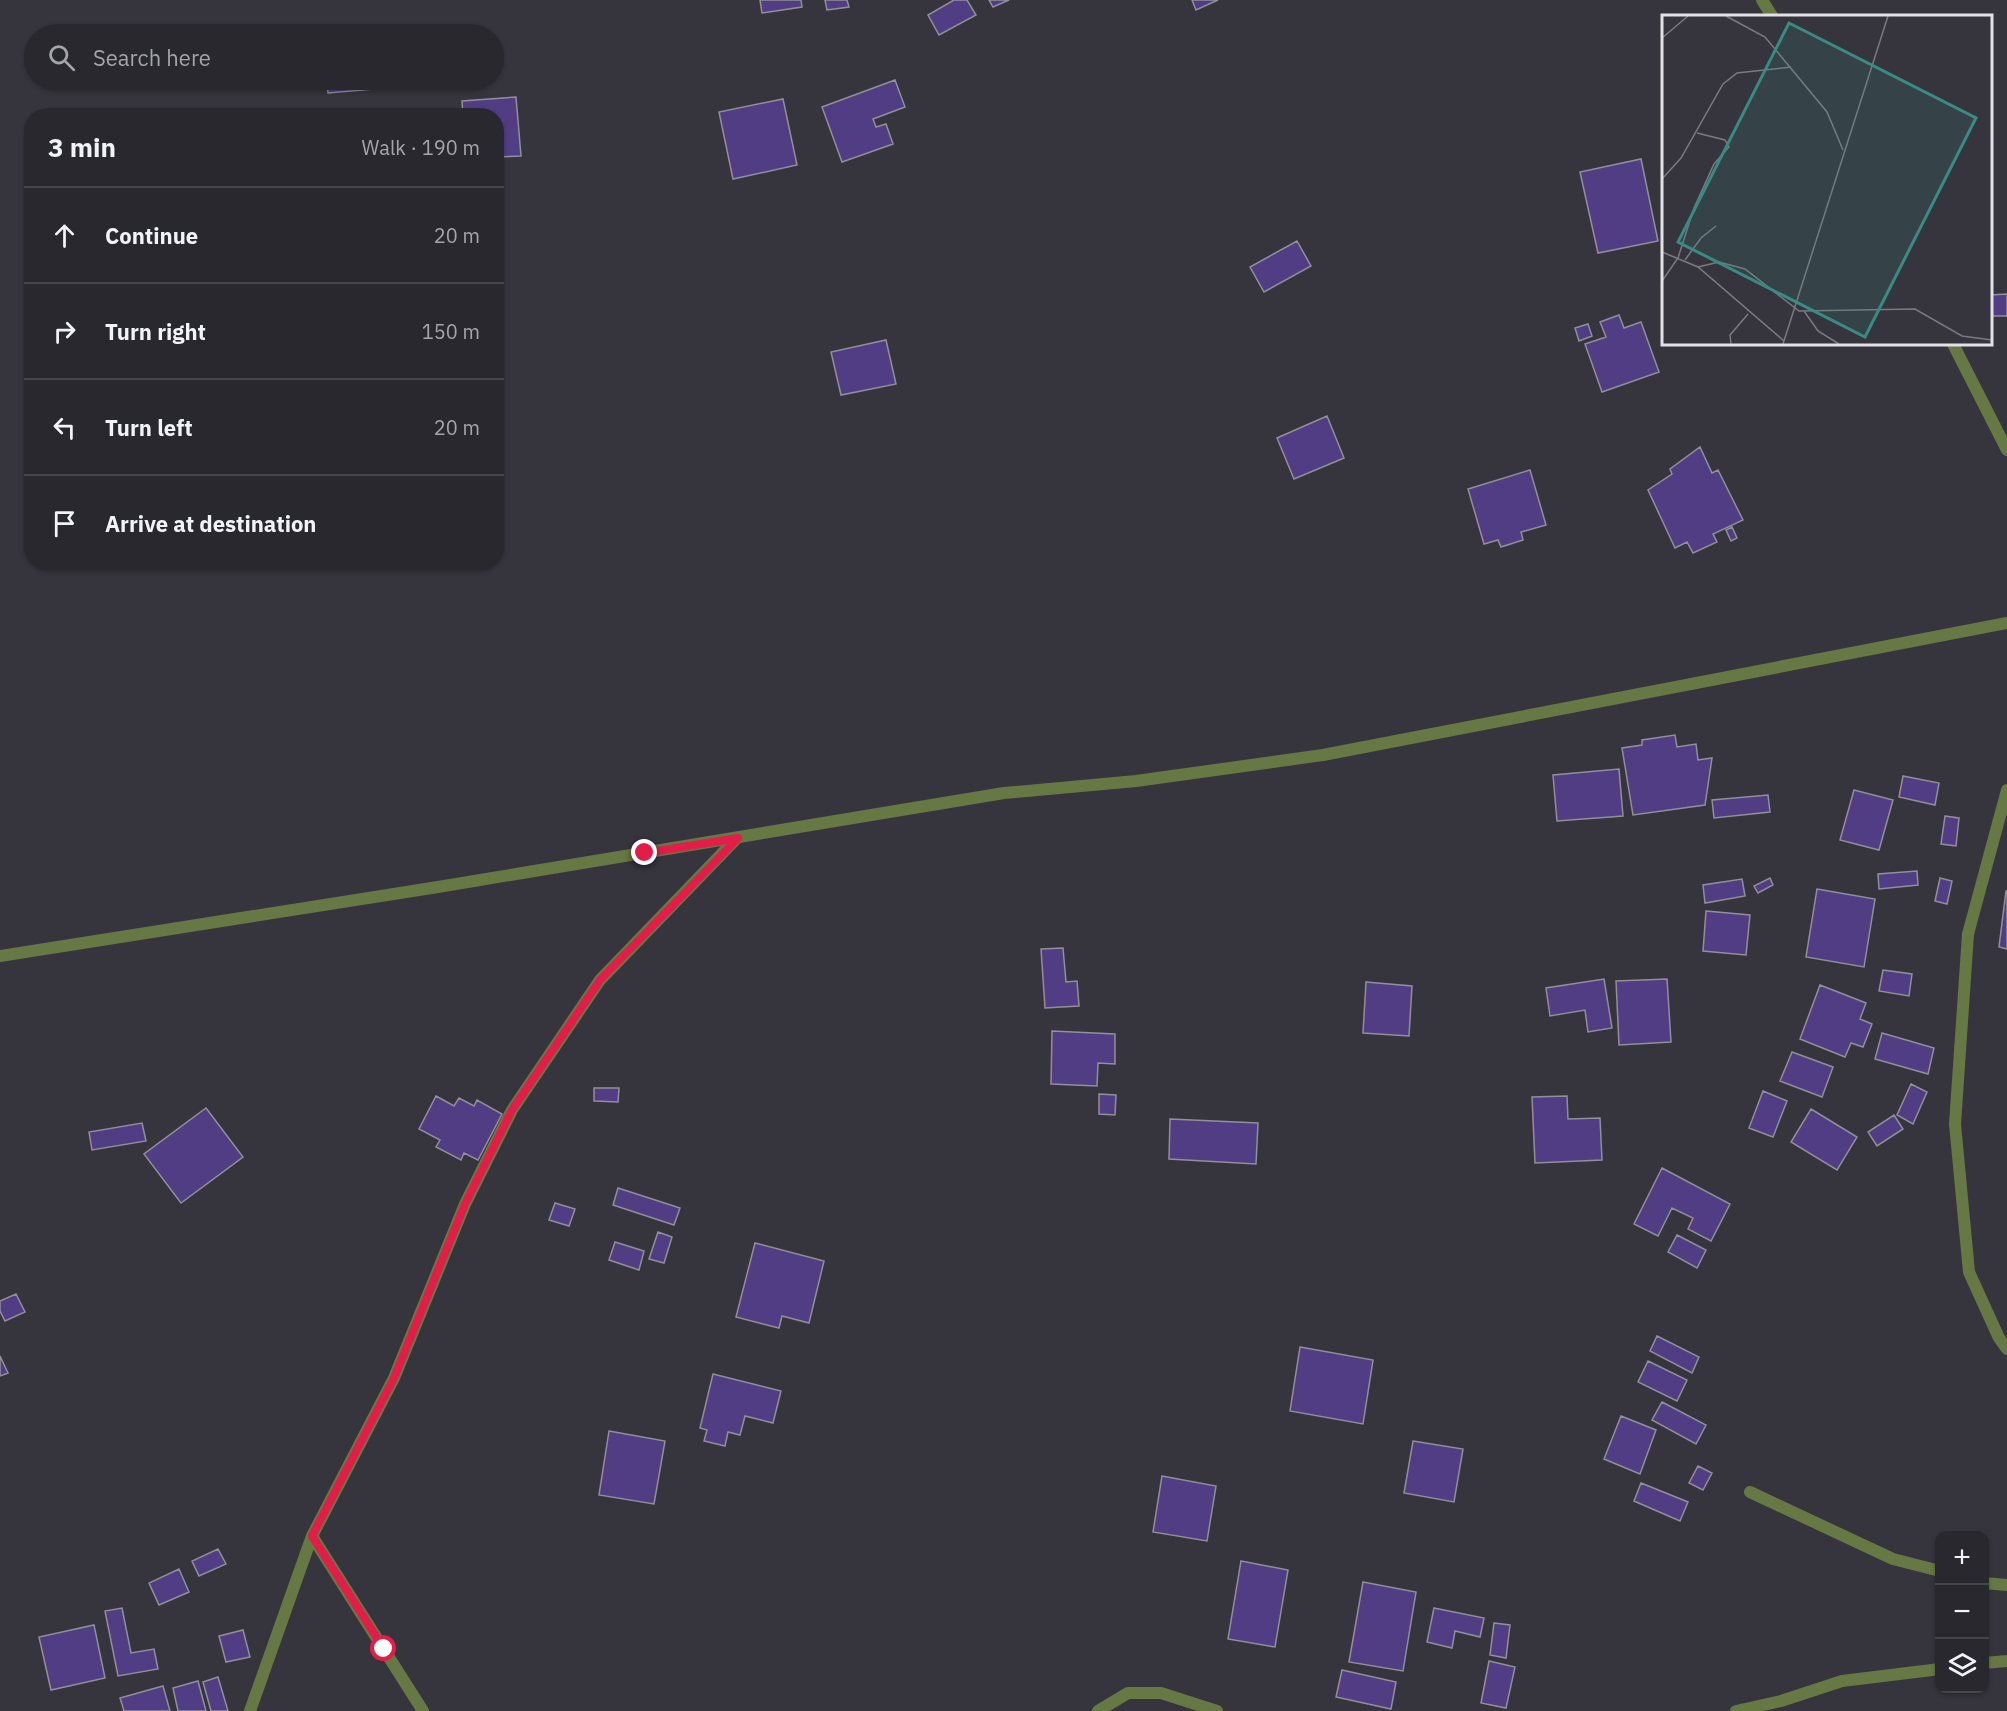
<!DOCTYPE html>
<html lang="en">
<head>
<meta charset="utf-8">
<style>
  body { margin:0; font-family:"IBM Plex Sans",sans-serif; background:#34343a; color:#f1f3f6 }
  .controls { position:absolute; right:18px; bottom:18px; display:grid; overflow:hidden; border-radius:12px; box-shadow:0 2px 4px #0004 }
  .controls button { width:54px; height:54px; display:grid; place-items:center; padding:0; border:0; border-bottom:2px solid #44444a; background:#28282e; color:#f1f3f6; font:30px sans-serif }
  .stop { position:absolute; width:18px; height:18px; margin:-14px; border:4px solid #e11d48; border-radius:50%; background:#fff }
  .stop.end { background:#e11d48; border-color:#fff; box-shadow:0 2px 6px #0008 }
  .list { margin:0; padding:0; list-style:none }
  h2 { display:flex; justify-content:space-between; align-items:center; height:78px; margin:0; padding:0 24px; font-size:26px }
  h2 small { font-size:20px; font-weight:400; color:#a5a6aa }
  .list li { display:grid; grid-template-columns:39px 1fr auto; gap:18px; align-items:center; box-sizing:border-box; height:96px; padding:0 24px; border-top:2px solid #44444a }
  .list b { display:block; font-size:22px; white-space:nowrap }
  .list em { font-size:20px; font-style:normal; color:#a5a6aa }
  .icon { flex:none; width:33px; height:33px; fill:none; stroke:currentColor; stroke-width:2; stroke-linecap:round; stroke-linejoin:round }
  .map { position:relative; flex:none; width:2007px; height:1711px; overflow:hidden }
  .search { position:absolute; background:#28282e; box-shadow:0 2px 4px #0004; left:24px; top:24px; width:480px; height:66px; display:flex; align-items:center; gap:15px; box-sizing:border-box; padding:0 21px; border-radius:33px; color:#a5a6aa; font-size:22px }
  .panel { position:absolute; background:#28282e; box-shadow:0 2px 4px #0004; left:24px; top:108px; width:480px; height:462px; border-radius:24px }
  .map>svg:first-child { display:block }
</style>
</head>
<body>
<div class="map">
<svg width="2007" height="1711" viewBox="0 0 2007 1711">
  <rect width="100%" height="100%" fill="#36353e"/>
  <path fill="#503d84" stroke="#918f99" stroke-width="1.5" d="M760,0H801L802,7L762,13Z
    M825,0H847L849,7L827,10Z
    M954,0H967L976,15L939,35L928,15Z
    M989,0H1009L993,7Z
    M1192,0H1218L1196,10Z
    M327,80H385L386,88L328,93Z
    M895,80L905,107L873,119L876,127L886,124L893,144L842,162L822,107Z
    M516,97L521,156L496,157V116H463L462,101Z
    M783,99L797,165L733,179L719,112Z
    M1641,159L1658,241L1598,253L1580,172Z
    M1297,241L1311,266L1264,292L1250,267Z
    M2007,294V316H1990V295Z
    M1619,315L1624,328L1641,322L1659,372L1602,392L1585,344L1606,337L1600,322Z
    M1588,324L1592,336L1579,341L1575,328Z
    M886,340L896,384L841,395L831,352Z
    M1327,416L1344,458L1294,479L1277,438Z
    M1700,447L1712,473L1718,470L1743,520L1713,534L1717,542L1693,553L1687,542L1675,548L1648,490L1672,474L1670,469Z
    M1530,470L1546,525L1521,532L1523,540L1501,547L1498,540L1484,544L1468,489Z
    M1732,527L1737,538L1731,541L1726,530Z
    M1675,735L1677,747L1696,744L1698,760L1712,758L1705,805L1633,815L1622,748L1642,745V740Z
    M1619,769L1623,816L1557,821L1553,775Z
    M1903,776L1939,783L1935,805L1899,797Z
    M1854,790L1893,800L1879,850L1840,840Z
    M1768,795L1770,812L1714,818L1712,800Z
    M1945,816L1959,818L1956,846L1941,844Z
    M1917,871L1918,885L1879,889L1878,874Z
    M1770,878L1773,885L1758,893L1754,886Z
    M1940,878L1952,881L1947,904L1935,901Z
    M1742,879L1745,896L1705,903L1703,885Z
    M1817,889L1875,899L1864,967L1806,957Z
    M2006,891H2007V949L1999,947Z
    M1706,911L1750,915L1746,955L1703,951Z
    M1063,948L1066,982L1077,981L1079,1006L1045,1008L1041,949Z
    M1883,970L1912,974L1909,996L1879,991Z
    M1604,979L1612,1028L1588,1032L1585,1010L1550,1016L1546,988Z
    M1667,979L1671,1042L1619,1045L1616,981Z
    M1366,982L1412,986L1409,1036L1363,1033Z
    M1820,985L1866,1003L1860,1019L1872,1024L1863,1047L1851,1043L1845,1057L1800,1039Z
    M1052,1031L1115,1034V1064L1098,1063L1097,1086L1051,1084Z
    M1882,1033L1934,1048L1928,1074L1875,1059Z
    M1792,1052L1833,1067L1822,1097L1780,1081Z
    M1911,1084L1927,1092L1913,1124L1897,1115Z
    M594,1088H619L618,1102L594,1101Z
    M1763,1091L1787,1101L1773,1137L1749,1128Z
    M1099,1094L1116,1095L1115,1115L1099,1114Z
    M436,1096L454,1106L459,1098L474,1106L477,1100L502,1114L478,1160L464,1153L461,1160L436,1147L440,1140L419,1129Z
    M1567,1096L1568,1119L1600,1118L1602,1160L1535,1163L1532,1097Z
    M206,1108L243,1157L181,1203L144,1154Z
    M1811,1109L1857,1137L1837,1170L1791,1142Z
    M1894,1115L1903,1129L1877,1146L1868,1132Z
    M1170,1119L1258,1123L1256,1164L1169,1159Z
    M142,1123L146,1141L92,1150L89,1132Z
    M1662,1168L1730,1204L1711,1241L1688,1229L1693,1218L1672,1208L1658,1236L1634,1224Z
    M618,1188L680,1208L674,1225L613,1205Z
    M555,1203L575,1209L569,1226L549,1220Z
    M658,1232L672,1237L664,1263L649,1259Z
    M1677,1235L1706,1250L1697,1268L1668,1252Z
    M615,1242L644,1251L639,1270L609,1260Z
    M755,1243L824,1261L809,1323L782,1316L779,1328L736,1317Z
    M16,1294L25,1312L5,1321L0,1311V1301Z
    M1657,1336L1699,1357L1692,1373L1650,1351Z
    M1300,1347L1373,1360L1363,1424L1290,1411Z
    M0,1356L8,1373L0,1376Z
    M1648,1361L1687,1380L1677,1401L1638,1382Z
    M713,1374L781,1391L773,1423L745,1416L740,1435L728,1432L725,1446L704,1441L707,1430L700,1428Z
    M1662,1402L1706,1425L1696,1444L1652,1420Z
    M1621,1416L1656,1430L1640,1474L1604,1459Z
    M609,1431L665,1441L654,1504L599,1495Z
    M1413,1441L1463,1449L1454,1502L1404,1493Z
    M1698,1466L1712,1473L1703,1490L1689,1483Z
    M1162,1476L1216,1486L1207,1541L1153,1532Z
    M1641,1483L1688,1502L1680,1521L1634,1501Z
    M218,1549L226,1564L199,1576L192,1561Z
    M1241,1561L1288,1570L1275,1647L1228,1639Z
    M179,1569L189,1592L159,1605L149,1583Z
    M1363,1582L1416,1592L1403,1671L1349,1662Z
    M122,1608L131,1653L154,1649L158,1669L118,1676L105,1611Z
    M1434,1608L1484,1618L1480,1637L1455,1631L1452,1648L1427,1642Z
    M1494,1623L1510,1625L1506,1658L1490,1655Z
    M94,1625L105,1678L51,1690L39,1637Z
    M243,1630L250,1657L226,1662L219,1636Z
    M1489,1661L1515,1667L1506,1708L1481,1703Z
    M1342,1670L1396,1682L1391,1709L1336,1697Z
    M218,1677L228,1711H211L203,1682Z
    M198,1681L206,1711H178L173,1688Z
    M163,1686L170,1711H124L120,1698Z"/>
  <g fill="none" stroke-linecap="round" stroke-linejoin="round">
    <path stroke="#667843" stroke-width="12" d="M1762,0L1772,16
      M1953,344L2007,450
      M2007,790L1968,934L1955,1124L1969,1272L1999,1338L2007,1349
      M1750,1492L1893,1559L1940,1571
      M312,1536L423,1711
      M1984,1583L2007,1585
      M1984,1663L2007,1661
      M250,1711L312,1536L394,1378L465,1204L512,1110L600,980L737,838
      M1098,1711L1128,1693H1161L1217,1711
      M1736,1711L1781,1701L1842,1681L1940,1669"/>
    <path stroke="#667843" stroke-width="12" d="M0,956L438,887L1004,793L1136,781L1323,755L2007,623"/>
  </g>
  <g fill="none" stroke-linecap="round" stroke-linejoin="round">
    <path stroke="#e11d48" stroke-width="8" d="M384,1649L312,1536L394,1378L465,1204L512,1110L600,980L738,838L645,853"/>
  </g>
  <g transform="translate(1662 15)">
    <rect width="330" height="330" fill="#36353e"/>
    <path fill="none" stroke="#7b7a81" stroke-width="1.5" d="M64,1L103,22L165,97L181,135M0,23L26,1M0,164L19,143L61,69L75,58L129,52M0,237L36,252L122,326M23,245L39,223L54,211M36,252L57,247L83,254L137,296L253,294L300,321L330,325M0,266L16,243L32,193L52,149L67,132L63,125L35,118M142,296L156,316L177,329M69,329L68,320L86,299M121,329L226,1"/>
    <path fill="#398b86" fill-opacity="0.15" stroke="#398b86" stroke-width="3" d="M127,8L314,103L203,322L16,227Z"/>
    <rect width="330" height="330" fill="none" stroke="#e2e1e6" stroke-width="3"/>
  </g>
</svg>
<div class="controls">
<button>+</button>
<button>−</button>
<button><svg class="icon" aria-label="layers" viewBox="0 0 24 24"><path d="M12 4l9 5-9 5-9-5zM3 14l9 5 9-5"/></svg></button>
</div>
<div class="stop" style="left:384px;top:1649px"></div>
<div class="stop end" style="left:645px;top:853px"></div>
<div class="search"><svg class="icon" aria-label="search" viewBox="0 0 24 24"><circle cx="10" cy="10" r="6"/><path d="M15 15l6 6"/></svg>Search here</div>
<section class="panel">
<h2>3 min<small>Walk · 190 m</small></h2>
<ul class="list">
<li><svg class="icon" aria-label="ahead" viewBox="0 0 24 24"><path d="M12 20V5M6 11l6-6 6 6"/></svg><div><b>Continue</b></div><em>20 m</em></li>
<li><svg class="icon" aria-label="right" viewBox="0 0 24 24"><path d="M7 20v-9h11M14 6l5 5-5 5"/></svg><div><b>Turn right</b></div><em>150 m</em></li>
<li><svg class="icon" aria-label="left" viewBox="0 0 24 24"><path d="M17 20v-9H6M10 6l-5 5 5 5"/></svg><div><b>Turn left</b></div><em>20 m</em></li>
<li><svg class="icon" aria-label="arrive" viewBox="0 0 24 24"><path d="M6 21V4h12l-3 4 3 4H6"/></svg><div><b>Arrive at destination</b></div></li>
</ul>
</section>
</div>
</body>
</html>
